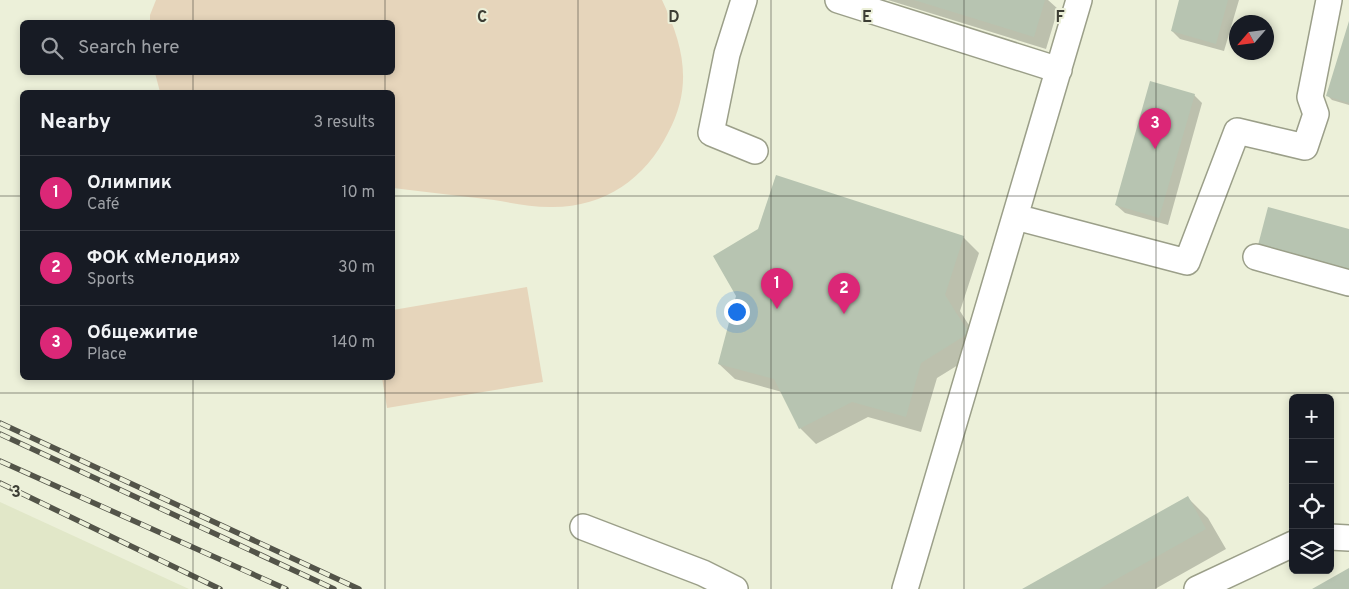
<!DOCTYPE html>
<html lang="en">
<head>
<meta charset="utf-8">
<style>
  body { margin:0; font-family:Overpass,sans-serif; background:#242831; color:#f1f3f6 }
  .controls { position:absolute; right:15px; bottom:15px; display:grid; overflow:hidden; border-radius:8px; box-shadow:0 2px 8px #0003 }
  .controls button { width:45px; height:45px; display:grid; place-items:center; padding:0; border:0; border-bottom:1px solid #363941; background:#171b24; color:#f1f3f6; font:25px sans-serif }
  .compass { position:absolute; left:1229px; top:15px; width:45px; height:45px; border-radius:50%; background:#171b24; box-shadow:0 2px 8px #0003; rotate:242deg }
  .you { position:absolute; left:736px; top:311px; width:18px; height:18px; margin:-12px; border:4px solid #fff; border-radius:50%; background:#1a73e8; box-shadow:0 0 0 8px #1a73e833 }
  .badge { display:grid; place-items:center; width:32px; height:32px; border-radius:50%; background:#db2777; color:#fff; font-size:16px; font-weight:700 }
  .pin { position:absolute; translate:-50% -41px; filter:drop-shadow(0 1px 2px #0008) }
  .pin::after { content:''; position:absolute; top:26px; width:18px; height:15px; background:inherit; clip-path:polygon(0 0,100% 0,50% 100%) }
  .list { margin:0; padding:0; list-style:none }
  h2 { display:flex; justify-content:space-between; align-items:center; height:65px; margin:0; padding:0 20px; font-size:21px }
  h2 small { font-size:16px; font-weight:400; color:#9ea1a6 }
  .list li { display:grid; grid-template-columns:32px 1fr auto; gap:15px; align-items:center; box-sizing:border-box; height:75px; padding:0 20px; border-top:1px solid #363941 }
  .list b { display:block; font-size:19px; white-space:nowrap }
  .list p { margin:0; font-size:16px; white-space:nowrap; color:#9ea1a6 }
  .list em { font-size:16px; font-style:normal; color:#9ea1a6 }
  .icon { flex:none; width:28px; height:28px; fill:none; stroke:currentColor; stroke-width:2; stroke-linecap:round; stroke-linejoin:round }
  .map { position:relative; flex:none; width:1349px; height:589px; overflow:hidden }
  .search { position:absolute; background:#171b24; box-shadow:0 2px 8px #0003; left:20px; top:20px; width:375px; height:55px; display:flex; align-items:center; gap:12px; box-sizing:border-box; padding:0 18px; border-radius:8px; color:#9ea1a6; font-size:19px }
  .panel { position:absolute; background:#171b24; box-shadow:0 2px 8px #0003; left:20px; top:90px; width:375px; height:290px; border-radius:8px }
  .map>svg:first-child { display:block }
</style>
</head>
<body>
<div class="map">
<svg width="1349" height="589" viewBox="0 0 1349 589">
  <rect width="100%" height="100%" fill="#ecf0d9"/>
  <path fill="#e1e7c8" d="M0,502L189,589H0Z"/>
  <path fill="#e6d5bb" d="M156,0H662C684,47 693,86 668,133C645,179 604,208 550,207C532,207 512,203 494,200C460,196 426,192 393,188L392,92H160L155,73L392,72V22H150V15Z
    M527,287L543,382L387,408L382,378H392L393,310Z"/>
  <path fill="#0003" d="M888,0H1048L1058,9L1046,49Z
    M1181,0H1239L1224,51L1180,39L1172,31Z
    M1349,24V105L1332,100L1328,96Z
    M1194,95L1202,103L1168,225L1125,213L1116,205Z
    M963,237L979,253L960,311L984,349L937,378L921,432L868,417L816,444L800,428L782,392L735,379L719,364Z
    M1188,498L1208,518L1226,549L1155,589H1025Z"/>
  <path fill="#b7c4b1" d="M914,0H1045L1034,37Z
    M1179,0H1228L1216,44L1171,31Z
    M1349,21V103L1326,96Z
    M1150,81L1195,94L1159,218L1115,205Z
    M776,175L964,236L945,295L969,333L921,363L906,417L852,402L799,429L774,379L718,364L736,296L713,256L758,229Z
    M1268,207L1349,229V274L1257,249Z
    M1188,496L1206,529L1099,589H1022Z
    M1349,568V589H1312Z"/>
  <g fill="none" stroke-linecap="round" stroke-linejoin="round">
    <defs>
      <path id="minor" d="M744,0L727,54L711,133L755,151
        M838,0L1059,70
        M1016,217L1187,262L1237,131L1305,147L1316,114L1310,97L1329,0
        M1256,257L1349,283
        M583,527L703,573L735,589
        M1330,537L1349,538
        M905,589L1079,0
        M1197,589L1293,544"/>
    </defs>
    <use href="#minor" stroke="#9b9f89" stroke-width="28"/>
    <use href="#minor" stroke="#fff" stroke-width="25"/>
    <defs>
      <path id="rail" d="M0,423L359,589
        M0,434L334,589
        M0,461L286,589
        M0,483L220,589"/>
    </defs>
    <use href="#rail" stroke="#535449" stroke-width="5.5"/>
    <use href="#rail" stroke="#ecf0d9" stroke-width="4" stroke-dasharray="11" stroke-linecap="butt"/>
  </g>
  <path fill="none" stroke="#3c3d34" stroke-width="1" stroke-opacity="0.55" d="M193,0V22M385,0V22M578,0V589M771,0V589M964,0V589M1156,0V589M193,72V92M385,72V92M0,196H22M392,196H1349M193,378V589M385,378V589M0,393H1349"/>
  <g font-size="16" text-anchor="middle" font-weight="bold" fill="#3c3d34" stroke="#ecf0d9" stroke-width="4" stroke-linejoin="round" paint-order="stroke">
    <text x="482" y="22">C</text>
    <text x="674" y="22">D</text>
    <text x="867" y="22">E</text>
    <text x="1060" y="22">F</text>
    <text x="16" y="497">3</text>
  </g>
</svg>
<div class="controls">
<button>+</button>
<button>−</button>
<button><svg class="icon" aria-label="locate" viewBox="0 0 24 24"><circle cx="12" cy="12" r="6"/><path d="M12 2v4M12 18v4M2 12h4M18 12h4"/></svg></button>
<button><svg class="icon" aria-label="layers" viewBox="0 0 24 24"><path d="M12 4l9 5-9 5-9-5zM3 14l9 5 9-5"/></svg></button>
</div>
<svg class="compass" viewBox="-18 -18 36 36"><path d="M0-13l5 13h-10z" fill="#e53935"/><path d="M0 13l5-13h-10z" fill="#9ea1a6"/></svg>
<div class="you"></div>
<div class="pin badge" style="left:777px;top:309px">1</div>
<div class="pin badge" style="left:844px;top:314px">2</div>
<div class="pin badge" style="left:1155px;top:149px">3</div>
<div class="search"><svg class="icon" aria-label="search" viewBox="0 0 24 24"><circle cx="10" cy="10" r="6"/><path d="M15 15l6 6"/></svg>Search here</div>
<section class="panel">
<h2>Nearby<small>3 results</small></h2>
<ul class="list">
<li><span class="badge">1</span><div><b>Олимпик</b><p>Café</p></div><em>10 m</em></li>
<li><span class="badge">2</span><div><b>ФОК «Мелодия»</b><p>Sports</p></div><em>30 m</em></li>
<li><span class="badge">3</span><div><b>Общежитие</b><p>Place</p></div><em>140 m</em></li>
</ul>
</section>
</div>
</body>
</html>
